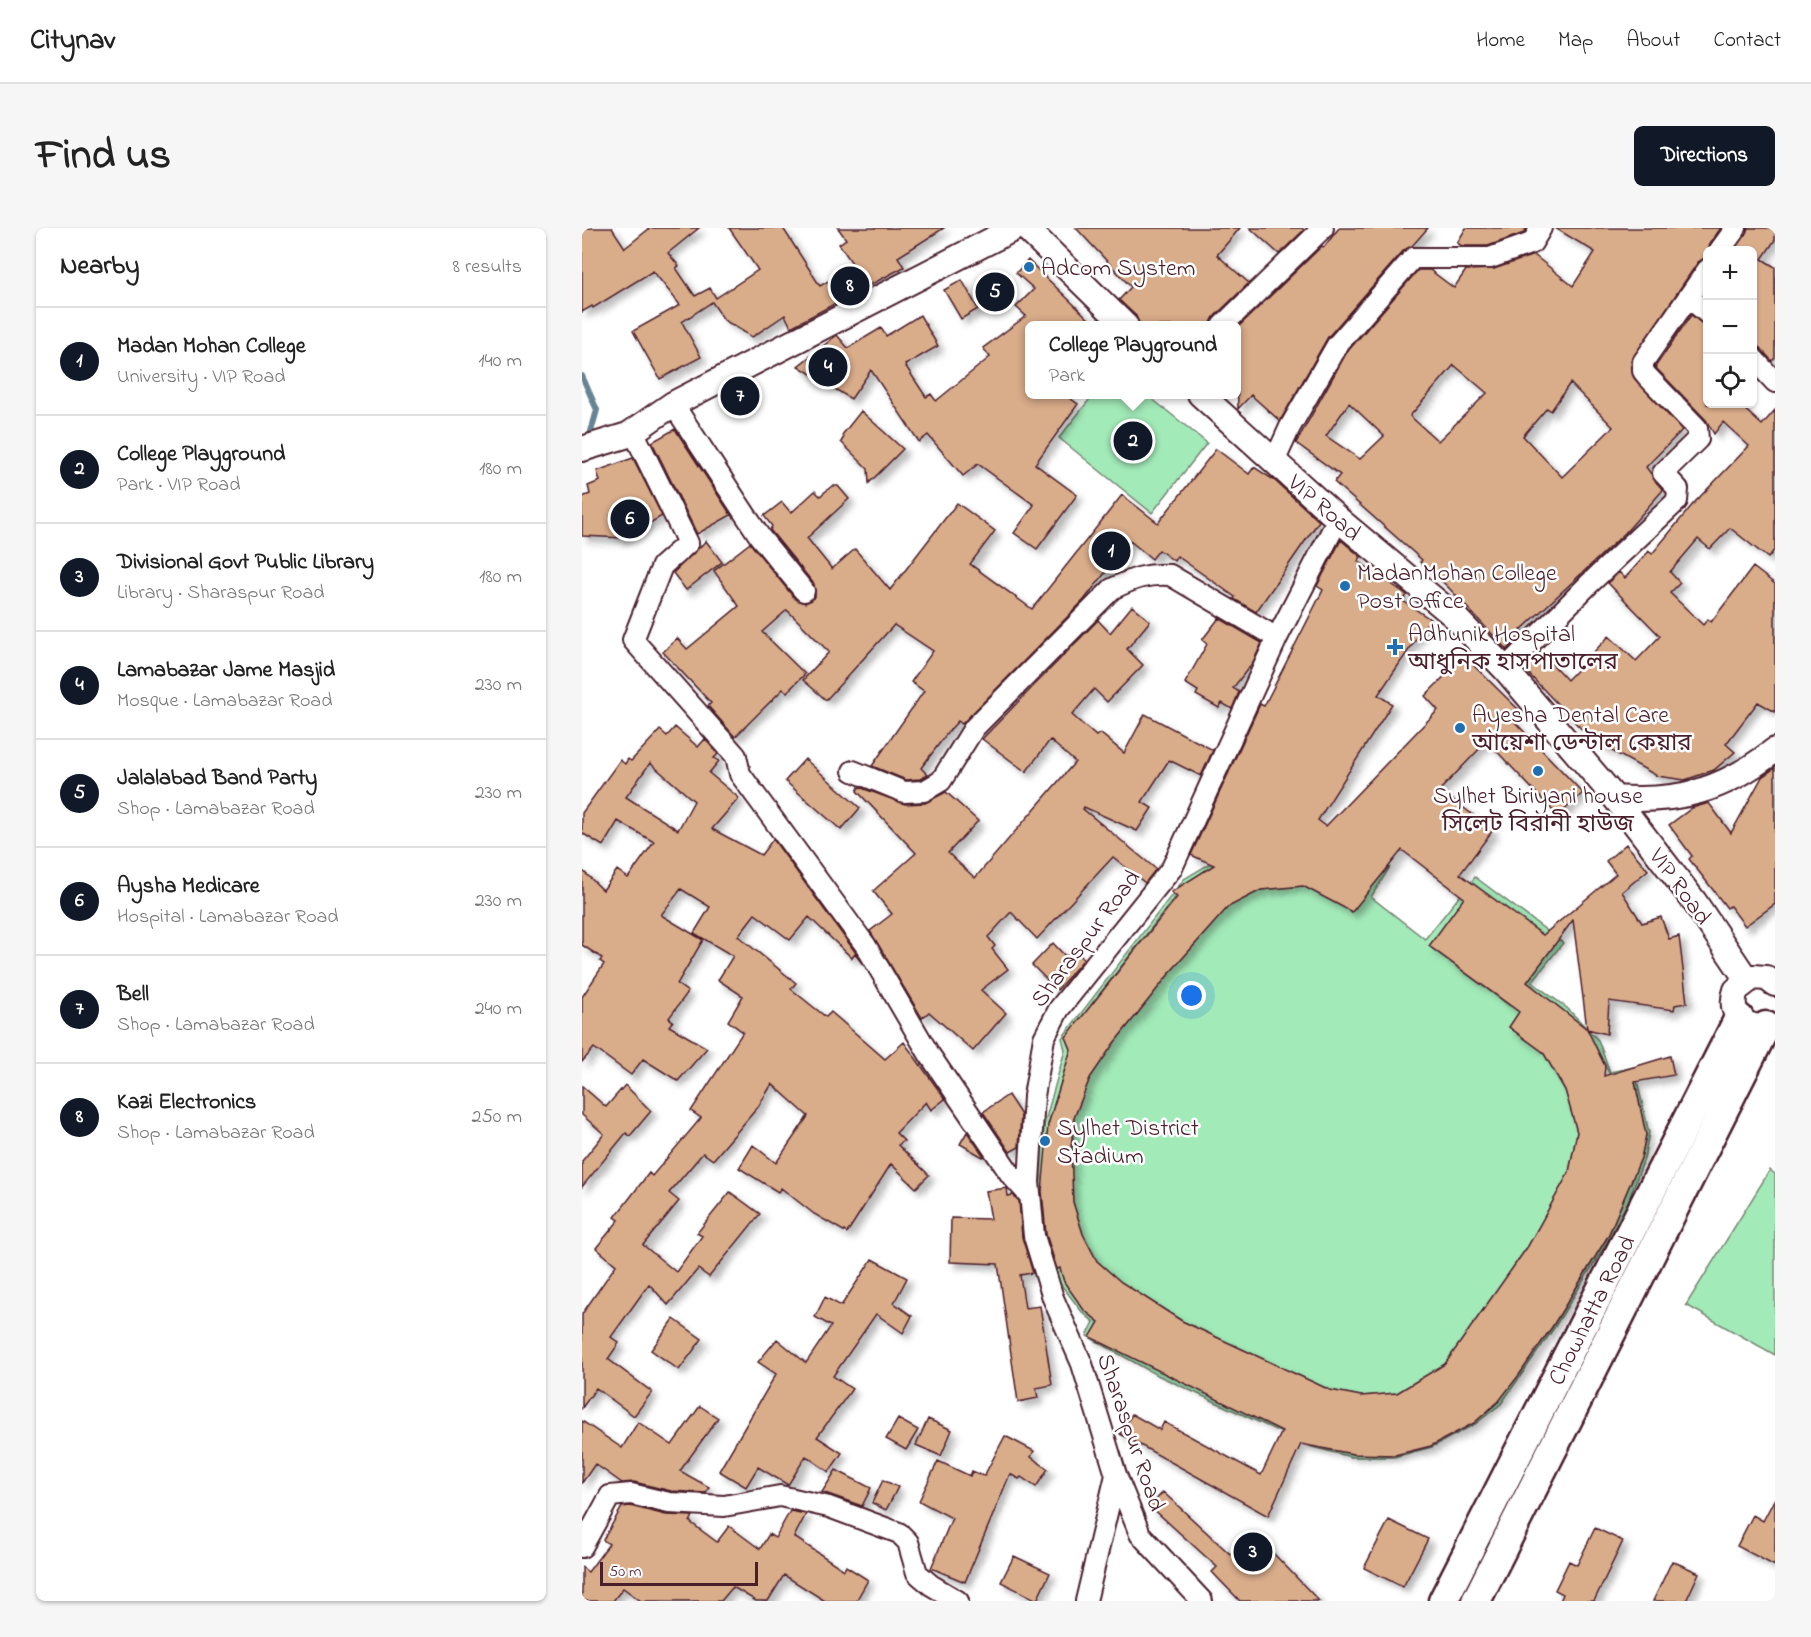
<!DOCTYPE html>
<html lang="en">
<head>
<meta charset="utf-8">
<style>
  body { margin:0; font-family:"Indie Flower","Noto Sans Bengali",sans-serif; background:#f6f6f6; color:#222 }
  .controls { position:absolute; right:18px; top:18px; display:grid; overflow:hidden; border-radius:9px; box-shadow:0 2px 4px #0004 }
  .controls button { width:54px; height:54px; display:grid; place-items:center; padding:0; border:0; border-bottom:2px solid #e0e0e0; background:#fff; color:#222; font:30px sans-serif }
  .scale { position:absolute; left:18px; bottom:15px; width:158px; box-sizing:border-box; padding-left:6px; border:3px solid #4a1f2b; border-top:0; font-size:16px; line-height:21px; white-space:nowrap; color:#4a1f2b; -webkit-text-stroke:4px #fff; paint-order:stroke }
  .you { position:absolute; left:610px; top:768px; width:21px; height:21px; margin:-15px; border:4px solid #fff; border-radius:50%; background:#1a73e8; box-shadow:0 0 0 9px #1a73e833 }
  .badge { display:grid; place-items:center; width:39px; height:39px; border-radius:50%; background:#111827; color:#fff; font-size:20px; font-weight:700 }
  .pin { position:absolute; translate:-50% -50%; border:3px solid #fff; box-shadow:0 2px 6px #0006 }
  .popup { position:absolute; left:443px; top:93px; width:216px; height:78px; box-sizing:border-box; display:grid; place-content:center; border-radius:9px; background:#fff; filter:drop-shadow(0 2px 4px #0005); font-size:20px; white-space:nowrap; color:#767676 }
  .popup b { font-size:22px; color:#222 }
  .popup::after { content:''; position:absolute; left:50%; top:100%; margin-left:-12px; border:12px solid transparent; border-top-color:#fff }
  .list { margin:0; padding:0; list-style:none }
  h2 { display:flex; justify-content:space-between; align-items:center; height:78px; margin:0; padding:0 24px; font-size:26px }
  h2 small { font-size:20px; font-weight:400; color:#767676 }
  .list li { display:grid; grid-template-columns:39px 1fr auto; gap:18px; align-items:center; box-sizing:border-box; height:108px; padding:0 24px; border-top:2px solid #e0e0e0 }
  .list b { display:block; font-size:22px; white-space:nowrap }
  .list p { margin:0; font-size:20px; white-space:nowrap; color:#767676 }
  .list em { font-size:20px; font-style:normal; color:#767676 }
  .icon { flex:none; width:33px; height:33px; fill:none; stroke:currentColor; stroke-width:2; stroke-linecap:round; stroke-linejoin:round }
  .map { position:relative; flex:none; width:1193px; height:1373px; overflow:hidden; border-radius:9px }
  header { display:flex; align-items:center; gap:36px; box-sizing:border-box; height:84px; padding:0 30px; background:#fff; border-bottom:2px solid #e0e0e0 }
  header strong { font-size:28px }
  nav { display:flex; gap:33px; margin-inline-start:auto; font-size:21px }
  .intro { display:flex; align-items:center; justify-content:space-between; box-sizing:border-box; height:144px; padding:0 36px }
  h1 { margin:0; font-size:42px }
  .button { padding:15px 27px; border-radius:9px; background:#111827; color:#fff; font-size:21px; font-weight:700 }
  main { display:flex; gap:36px; padding:0 36px }
  aside { flex:1; background:#fff; border-radius:9px; box-shadow:0 2px 4px #0004 }
  .map>svg:first-child { display:block }
</style>
</head>
<body>
<header>
<strong>Citynav</strong>
<nav><a>Home</a><a>Map</a><a>About</a><a>Contact</a></nav>
</header>
<div class="intro"><h1>Find us</h1><a class="button">Directions</a></div>
<main>
<aside>
<h2>Nearby<small>8 results</small></h2>
<ul class="list">
<li><span class="badge">1</span><div><b>Madan Mohan College</b><p>University · VIP Road</p></div><em>140 m</em></li>
<li><span class="badge">2</span><div><b>College Playground</b><p>Park · VIP Road</p></div><em>180 m</em></li>
<li><span class="badge">3</span><div><b>Divisional Govt Public Library</b><p>Library · Sharaspur Road</p></div><em>180 m</em></li>
<li><span class="badge">4</span><div><b>Lamabazar Jame Masjid</b><p>Mosque · Lamabazar Road</p></div><em>230 m</em></li>
<li><span class="badge">5</span><div><b>Jalalabad Band Party</b><p>Shop · Lamabazar Road</p></div><em>230 m</em></li>
<li><span class="badge">6</span><div><b>Aysha Medicare</b><p>Hospital · Lamabazar Road</p></div><em>230 m</em></li>
<li><span class="badge">7</span><div><b>Bell</b><p>Shop · Lamabazar Road</p></div><em>240 m</em></li>
<li><span class="badge">8</span><div><b>Kazi Electronics</b><p>Shop · Lamabazar Road</p></div><em>250 m</em></li>
</ul>
</aside>
<div class="map">
<svg width="1193" height="1373" viewBox="0 0 1193 1373">
  <defs>
    <filter id="shadow"><feDropShadow dx="5.5" dy="5.5" stdDeviation="3" flood-color="#0004"/></filter>
  </defs>
  <rect width="100%" height="100%" fill="#fff"/>
  <filter id="ink" filterUnits="userSpaceOnUse"><feTurbulence type="fractalNoise" baseFrequency=".0167" numOctaves="2"/><feDisplacementMap in="SourceGraphic" scale="12" xChannelSelector="R" yChannelSelector="G"/><feConvolveMatrix kernelMatrix="1 2 1 2 8 2 1 2 1" color-interpolation-filters="sRGB"/></filter>
  <g filter="url(#ink)">
    <path fill="#a2eab8" stroke="#768472" stroke-width="1.5" fill-rule="evenodd" d="M564,166L625,215L570,285L477,210L511,167Z
      M754,609L808,639L789,669L843,711L893,649L981,715L950,754L985,780L1016,812L1028,844L1052,839L1067,905L1062,931L1044,979L1028,1010L972,1100L919,1176L893,1196L850,1219L812,1229H769L730,1219L573,1146L505,1108L512,1094L500,1084L477,1054L457,981L462,897L483,822L480,810L602,651L649,623ZM803,643L770,683L721,658L679,662L646,679L591,741L532,815L508,850L492,890L489,951L491,974L501,1006L515,1033L539,1054L600,1093L748,1162L779,1168L815,1165L863,1136L946,1018L987,944L995,904L983,862L961,824L927,799L953,761L1012,816L1028,847L1050,840L1064,907L1059,930L1026,1009L970,1099L917,1173L892,1195L849,1218L813,1227L771,1226L732,1219L509,1109L517,1094L502,1082L482,1054L460,983L466,897L489,821L484,809L604,655ZM892,657L973,716L928,778L847,718Z
      M1188,942L1193,946V1127L1104,1077Z"/>
    <g fill="none" stroke-linecap="round" stroke-linejoin="round">
      <path stroke="#678494" stroke-width="6" d="M0,148L15,182L6,214"/>
    </g>
    <path fill="#d9ac8a" stroke="#4a1f2b" stroke-width="1.5" fill-rule="evenodd" filter="url(#shadow)" d="M0,0H30L43,20L68,0H117L86,25L97,38L94,40L113,68L128,60L134,70L176,42L147,0H201L238,58L272,38L257,16L264,11L256,0H362L316,29L322,39L209,99L203,87L170,109L142,92L130,74L100,94L119,129L78,151L51,103L98,77L71,43L11,80L10,78L0,84Z
      M494,0H658L635,27L667,55L632,89L628,98H558L554,88L537,72L549,59Z
      M668,0H720L722,2L697,26Z
      M757,0H846L830,18L822,22L746,109L698,193L669,167L656,181L654,101L740,18L742,19Z
      M884,0H945L942,5L906,18H880L875,15Z
      M973,0H1139L1128,15L1125,29L1116,34L1049,133L1052,150L1100,202L1064,239L1081,262L1043,305L939,402L942,405L925,422L865,358L838,334L840,332L752,254L758,247L714,215L765,124L836,42H848L872,60L884,42L912,41L952,27L991,58L1013,24ZM872,137L905,165L856,213L828,188ZM988,155L1031,199L980,249L941,208L965,180L969,183ZM767,175L802,208L778,231L744,208Z
      M1166,0H1193V12L1180,31L1193,39V130L1190,133L1178,120L1170,117V22H1152Z
      M446,32L514,98H447V166H482L496,176L453,236L495,267L455,321L432,305L452,277L396,236L381,248L346,207L337,214L289,142L269,171L216,138L255,107L266,120L299,100L304,108L338,87L356,118L323,137L344,169L349,166L354,173L408,129L401,120L444,88L434,79L452,61L434,45Z
      M380,52L396,81L379,91L362,62Z
      M1109,87L1125,98V176H1157L1180,197L1193,182V321L1186,330L1148,300L1128,321L1116,311L1088,344L1098,355L1088,365L1121,397L1126,391L1129,394L1171,339L1193,356V484L1176,474L1144,516L1153,524L1132,542L1103,552L1075,548L1010,512L941,440L958,423L985,452L1027,408L1054,433L1078,408L1026,355L1037,344L1043,350L1067,323L1070,326L1111,276L1167,218L1141,194L1132,206L1124,192L1073,139Z
      M279,183L321,221L287,255L286,241L259,214L262,209L260,207Z
      M93,201L149,287L115,306L70,214Z
      M634,221L667,246L672,239L692,252L737,293L674,384L652,371L653,369L595,328L592,333L577,322L570,331L548,313L502,372L380,496L376,493L366,504L339,540L346,547L338,551L324,552L290,538L342,463L329,454L351,423L312,397L244,472L221,452L247,424L205,382L180,404L223,446L205,464L201,461L153,509L126,478L129,475L81,424L95,410L105,421L157,378L132,343L168,315L213,371L223,375L230,372L233,367L232,356L188,302L190,298L182,288L200,274L209,285L233,263L238,268L250,258H256L267,271L225,310L250,341L273,321L308,362L375,275L413,303L388,336L450,381L540,267L576,295Z
      M51,230L80,288L42,310L0,308V269L8,266L6,258L18,253L15,243Z
      M759,312L779,329L776,333L821,364L825,367L821,373L848,391L796,467L810,476L736,592L744,598L856,482L843,468L882,428L936,481L928,489L1001,565L976,588L905,513L858,562L911,602L878,646L961,707L1034,646L1024,633L1044,616L1066,642L1040,664L1060,695L1079,689L1087,711L1097,708L1105,775L1093,777L1092,782L1027,773L1025,806L1005,801L991,692L945,754L1005,801L1023,838L1022,848L1088,828L1092,847L1053,854L1064,907L1059,930L1026,1008L970,1099L937,1147L917,1173L892,1195L849,1218L813,1227L771,1226L719,1216L686,1288L538,1206L550,1186L578,1202L582,1194L679,1247L700,1203L508,1109L517,1094L502,1082L482,1054L478,1040L475,1041L464,1006L460,963L466,897L489,821L484,809L595,669L589,664L632,637L609,627L678,476L682,478L741,362L735,358ZM820,622L882,670L847,718L937,784L927,799L961,824L983,862L995,904L987,944L946,1018L863,1136L815,1165L779,1168L748,1162L600,1093L539,1054L515,1033L501,1006L491,974L489,920L492,890L508,850L532,815L591,741L646,679L679,662L721,658L770,684Z
      M124,313L140,334L104,362L91,345Z
      M550,378L568,393L545,421L561,437L525,474L512,461L490,487L514,508L518,505L542,525L563,486L631,522L619,548L587,532L560,574L570,580L555,603L502,579L501,581L574,641L563,655L531,629L455,711L429,684L406,709L413,718L410,721L426,741L399,762L424,785L391,823L347,784L340,790L288,703L310,686L291,663L334,625L275,563L277,559L323,576L343,575L364,564L396,593L366,625L393,650L493,534L468,512L444,544L400,511L516,392L528,405Z
      M637,390L680,415L671,434L651,460L657,464L650,481L640,475L637,480L614,467L616,463L603,455L625,416L620,412Z
      M93,499L116,519L123,511L136,526L132,530L137,533L127,545L157,570L130,601L179,627L191,611L274,725L282,738L273,726L270,730L227,689L208,712L173,686L156,708L214,755L209,761L244,789L249,784L303,831L322,814L363,871L349,882L344,874L314,905L322,913L316,917L347,947L334,960L309,936L265,1005L232,986L199,960L196,964L157,940L171,917L194,935L226,888L190,856L176,879L131,932L121,925L87,965L97,973L61,1017L94,1044L120,1008L115,1005L148,964L178,986L127,1049L116,1041L86,1077L67,1056L29,1109L37,1115L26,1131L70,1164L52,1188L14,1160L0,1180V1086L34,1037L14,1020L37,992L33,989L67,945L70,948L119,890L109,883L161,804L146,793L161,768L136,752L151,728L112,705L128,679L99,661L79,687L121,712L95,756L106,764L87,790L91,793L87,798L125,820L96,853L61,831L49,847L12,820L0,834V769L22,736L18,733L20,730L0,717V642L21,662L35,642L46,650L72,614L36,593L21,618L0,605V585L38,532L43,536L46,531L49,533L78,502L85,508ZM68,535L112,573L96,602L44,569Z
      M223,531L278,580L259,602L203,553Z
      M1193,540V676L1163,698L1148,678L1145,680L1107,631L1110,628L1087,597L1110,580L1127,575L1149,605L1180,549Z
      M471,715L484,729L492,721L502,731L475,762L450,737Z
      M43,857L69,883L48,908L44,905L0,959V933L22,906L0,887V858L24,879Z
      M426,867L439,887L437,919L428,924L401,884Z
      M385,904L402,928L401,929L378,916Z
      M425,960L426,968L431,967L437,973L440,1009L451,1045L438,1047L443,1080L458,1078L470,1157L454,1160L456,1170L436,1174L416,1036L368,1034L369,990L409,991L404,963Z
      M290,1031L325,1050L312,1075L330,1088L321,1105L294,1086L251,1148L270,1161L235,1209L260,1225L247,1244L224,1228L206,1257L176,1239L164,1259L137,1243L194,1146L176,1134L195,1111L224,1135L249,1098L233,1089L243,1069L259,1078Z
      M92,1091L120,1111L97,1142L69,1122Z
      M118,1178L136,1190L98,1243L127,1259L124,1265L89,1263L52,1254L40,1255L13,1236L0,1255V1193L40,1220L56,1194L90,1217Z
      M316,1191L336,1202L324,1222L304,1211Z
      M346,1191L370,1202L359,1228L334,1217Z
      M423,1208L452,1223L449,1229L466,1241L454,1259L439,1249L437,1251L428,1246L383,1354L349,1340L370,1290L337,1273L356,1233L388,1248L390,1243L402,1248Z
      M254,1242L289,1260L280,1278L240,1264Z
      M301,1252L316,1259L304,1282L290,1275Z
      M581,1264L648,1326L671,1304L737,1373H658L630,1344L635,1339L568,1278Z
      M1193,1270V1338L1155,1318L1171,1287L1181,1293Z
      M48,1278L84,1287L111,1288L108,1294L135,1314L147,1298L178,1321L187,1306L193,1310L208,1283L224,1286L212,1309L262,1342L264,1338L286,1352L274,1373H243L202,1347L186,1373H174L151,1359L139,1373H59L41,1360L31,1373H0V1339L6,1344L27,1316L21,1312L40,1279Z
      M807,1292L846,1311L821,1359L782,1340Z
      M1013,1300L1041,1313L1012,1373H978L981,1366L973,1362L987,1333L995,1337Z
      M432,1328L468,1345L455,1372L419,1354Z
      M1090,1333L1117,1345L1104,1373H1071Z"/>
    <g fill="none" stroke-linecap="round" stroke-linejoin="round">
      <defs>
        <path id="minor" d="M1138,22L1154,0
          M1106,69L1126,86
          M640,98L741,0
          M1170,129L1193,154
          M91,176L178,309L222,363
          M51,203L106,315L80,338L51,412L154,528L158,546L284,718L347,826L429,947L448,968
          M692,234L708,199L755,117L831,30H908L950,15L959,0
          M923,441L1007,356L1095,273L1096,261L1081,245L1116,211L1115,200L1065,148L1061,143V134L1126,41
          M271,543L322,564L342,563L359,553L392,500L530,361C550,351 566,345 588,347L695,410
          M0,1319L28,1268L49,1266L87,1275L142,1278L198,1268L247,1279L317,1305L326,1314L335,1345L349,1357L376,1373
          M504,1373L534,1247
          M620,1373L558,1306L534,1247L500,1136L471,1070L452,1008L447,954L452,868L462,810L477,781L590,640L695,410L756,291"/>
        <path id="tertiary" d="M444,0L544,98
          M618,166L756,291L871,387L923,441L1033,570L1112,673L1165,752
          M0,221L46,207L91,176L433,0
          M1033,570C1098,575 1142,562 1193,522
          M1172,798C1154,794 1148,779 1154,762L1171,749L1184,750L1193,756"/>
        <path id="secondary" d="M861,1373L1157,790
          M894,1373L1184,798"/>
      </defs>
      <use href="#minor" stroke="#4a1f2b" stroke-width="24"/>
      <use href="#tertiary" stroke="#4a1f2b" stroke-width="28"/>
      <use href="#secondary" stroke="#4a1f2b" stroke-width="33"/>
      <use href="#minor" stroke="#fff" stroke-width="20"/>
      <use href="#tertiary" stroke="#fff" stroke-width="24"/>
      <use href="#secondary" stroke="#fff" stroke-width="28"/>
    </g>
  </g>
  <g fill="#1f6fb2" stroke="#fff" stroke-width="2">
    <circle cx="447" cy="39" r="6"/>
    <circle cx="763" cy="358" r="6"/>
    <path d="M810 410h6v6h6v6h-6v6h-6v-6h-6v-6h6z"/>
    <circle cx="878" cy="500" r="6"/>
    <circle cx="956" cy="543" r="6"/>
    <circle cx="463" cy="913" r="6"/>
  </g>
  <g text-anchor="middle" stroke-width="5" stroke-linejoin="round" paint-order="stroke">
    <g font-size="24" fill="#4a1f2b" stroke="#fff" text-anchor="start">
      <text x="459" y="47">Adcom System</text>
      <text x="775" y="352">MadanMohan College<tspan x="775" dy="28">Post Office</tspan></text>
      <text x="826" y="413">Adhunik Hospital<tspan x="826" dy="28">আধুনিক হাসপাতালের</tspan></text>
      <text x="890" y="494">Ayesha Dental Care<tspan x="890" dy="28">আয়েশা ডেন্টাল কেয়ার</tspan></text>
      <text x="956" y="575" text-anchor="middle">Sylhet Biriyani house<tspan x="956" dy="28">সিলেট বিরানী হাউজ</tspan></text>
      <text x="475" y="907">Sylhet District<tspan x="475" dy="28">Stadium</tspan></text>
    </g>
    <g font-size="24" fill="#4a1f2b" stroke="#fff">
      <text transform="translate(743 279) rotate(41)" y="8">VIP Road</text>
      <text transform="translate(1099 658) rotate(54)" y="8">VIP Road</text>
      <text transform="translate(503 710) rotate(-53)" y="8">Sharaspur Road</text>
      <text transform="translate(1009 1082) rotate(-63)" y="8">Chowhatta Road</text>
      <text transform="translate(550 1204) rotate(71)" y="8">Sharaspur Road</text>
    </g>
  </g>
</svg>
<div class="controls">
<button>+</button>
<button>−</button>
<button><svg class="icon" aria-label="locate" viewBox="0 0 24 24"><circle cx="12" cy="12" r="6"/><path d="M12 2v4M12 18v4M2 12h4M18 12h4"/></svg></button>
</div>
<div class="scale">50 m</div>
<div class="you"></div>
<div class="pin badge" style="left:529px;top:323px">1</div>
<div class="pin badge" style="left:551px;top:213px">2</div>
<div class="popup"><b>College Playground</b>Park</div>
<div class="pin badge" style="left:671px;top:1324px">3</div>
<div class="pin badge" style="left:246px;top:139px">4</div>
<div class="pin badge" style="left:413px;top:64px">5</div>
<div class="pin badge" style="left:48px;top:291px">6</div>
<div class="pin badge" style="left:158px;top:168px">7</div>
<div class="pin badge" style="left:268px;top:58px">8</div>
</div>
</main>
</body>
</html>
